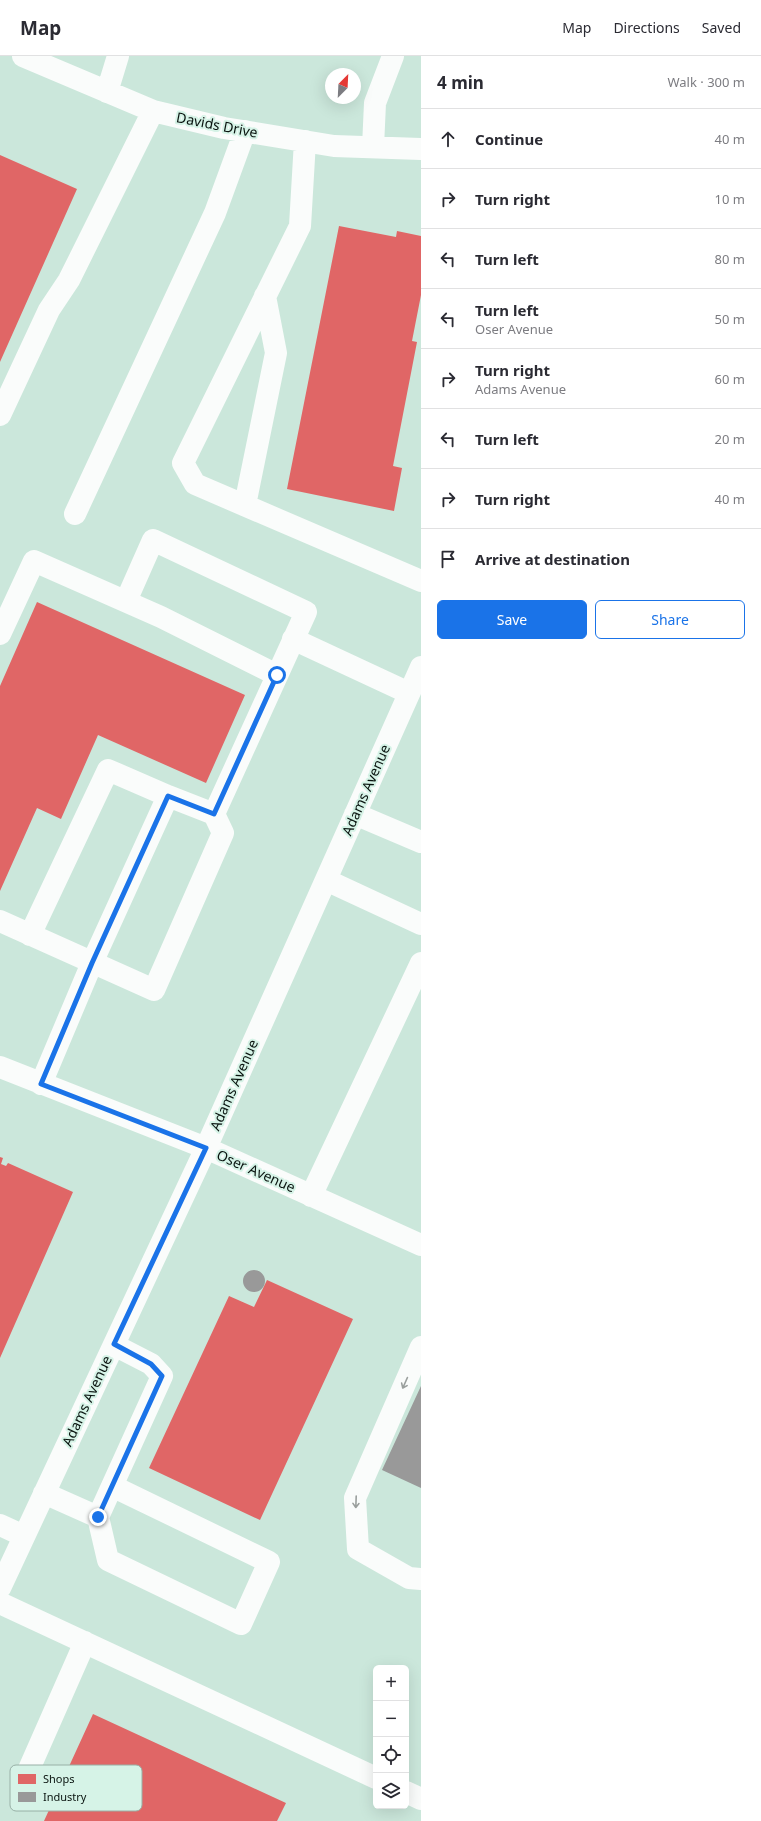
<!DOCTYPE html>
<html lang="en">
<head>
<meta charset="utf-8">
<style>
  body { margin:0; font-family:"Noto Sans",sans-serif; background:#f7f7f7; color:#2b2b33 }
  .controls { position:absolute; right:12px; bottom:12px; display:grid; overflow:hidden; border-radius:6px; box-shadow:0 4px 16px #0002 }
  .controls button { width:36px; height:36px; display:grid; place-items:center; padding:0; border:0; border-bottom:1px solid #e1e1e2; background:#fff; color:#2b2b33; font:20px sans-serif }
  .compass { position:absolute; left:325px; top:12px; width:36px; height:36px; border-radius:50%; background:#fff; box-shadow:0 4px 16px #0002; rotate:24deg }
  .stop { position:absolute; width:12px; height:12px; margin:-9px; border:3px solid #1a73e8; border-radius:50%; background:#fff }
  .stop.end { background:#1a73e8; border-color:#fff; box-shadow:0 1px 4px #0008 }
  .list { margin:0; padding:0; list-style:none }
  h2 { display:flex; justify-content:space-between; align-items:center; height:52px; margin:0; padding:0 16px; font-size:17px }
  h2 small { font-size:13px; font-weight:400; color:#7c7c81 }
  .list li { display:grid; grid-template-columns:26px 1fr auto; gap:12px; align-items:center; box-sizing:border-box; height:60px; padding:0 16px; border-top:1px solid #e1e1e2 }
  .list b { display:block; font-size:15px; white-space:nowrap }
  .list p { margin:0; font-size:13px; white-space:nowrap; color:#7c7c81 }
  .list em { font-size:13px; font-style:normal; color:#7c7c81 }
  .actions { display:flex; gap:8px; padding:12px 16px }
  .actions a { flex:1; padding:9px 0; border:1px solid #1a73e8; border-radius:6px; text-align:center; font-size:14px; color:#1a73e8 }
  .actions .main { background:#1a73e8; color:#fff }
  .icon { flex:none; width:22px; height:22px; fill:none; stroke:currentColor; stroke-width:2; stroke-linecap:round; stroke-linejoin:round }
  .map { position:relative; flex:none; width:421px; height:1765px; overflow:hidden }
  header { display:flex; align-items:center; gap:24px; box-sizing:border-box; height:56px; padding:0 20px; background:#fff; border-bottom:1px solid #e1e1e2 }
  header strong { font-size:19px }
  nav { display:flex; gap:22px; margin-inline-start:auto; font-size:14px }
  main { display:flex }
  aside { flex:1; background:#fff }
  .map>svg:first-child { display:block }
</style>
</head>
<body>
<header>
<strong>Map</strong>
<nav><a>Map</a><a>Directions</a><a>Saved</a></nav>
</header>
<main>
<div class="map">
<svg width="421" height="1765" viewBox="0 0 421 1765">
  <rect width="100%" height="100%" fill="#dcede6"/>
  <path fill="#cbe7db" fill-rule="evenodd" d="M0,0H421V1765H0ZM331,18H355V42H331ZM376,1612H406V1750H376Z"/>
  <path fill="#e06666" d="M0,99L77,133L0,306Z
    M339,170L396,181L397,175L421,180V239L412,285L417,286L393,410L402,412L394,455L287,433Z
    M37,546L245,639L206,727L98,679L61,763L37,752L0,835V630Z
    M0,1101L3,1102L1,1108L6,1110L8,1107L73,1136L0,1302Z
    M267,1224L353,1263L260,1464L149,1412L229,1240L254,1251Z
    M93,1658L286,1747L277,1765H44Z"/>
  <path fill="#999" d="M243 1225a11 11 0 1 1 22 0a11 11 0 1 1-22 0Z
    M421,1330V1432L382,1414Z"/>
  <g fill="none" stroke-linecap="round" stroke-linejoin="round">
    <path stroke="#fafcfb" stroke-width="22" d="M23,0L153,55L224,72L334,90L421,93
      M107,36L118,0
      M305,85L300,170L183,407L195,428L421,525
      M373,91L375,47L393,0
      M0,359L49,254L69,224L153,55
      M245,449L276,297L265,240
      M75,458L215,157L245,75
      M126,545L153,484L306,556L214,758
      M0,578L34,505L161,561L277,619
      M293,583L409,637
      M355,758L421,786
      M326,824L421,868
      M0,865L154,934L223,777L214,758L168,740L92,907L41,1028
      M30,879L108,714L168,740
      M0,1011L206,1092L421,1189
      M311,1140L421,907
      M421,1291L355,1442L358,1493L409,1522L421,1523
      M44,1437L98,1461L162,1320L151,1308L114,1289
      M98,1461L108,1504L241,1568L269,1506L112,1430
      M0,1469L24,1480
      M0,1532L206,1092L421,611
      M0,1547L376,1722
      M22,1729L85,1586
      M406,1736L421,1743"/>
  </g>
  <defs><path id="oneway-shaft" d="M-6 0H5M1.5-3L5.5 0L1.5 3" fill="none" stroke-width="1.6" stroke-linecap="round" stroke-linejoin="round"/></defs>
  <g stroke="#9a9f9d">
    <use href="#oneway-shaft" transform="translate(405 1327) rotate(114)"/>
    <use href="#oneway-shaft" transform="translate(356 1446) rotate(92)"/>
  </g>
  <g fill="none" stroke-linecap="round" stroke-linejoin="round">
    <path stroke="#1a73e8" stroke-width="5" d="M98,1461L162,1320L151,1308L114,1288L206,1092L41,1028L92,907L168,740L214,758L277,619"/>
  </g>
  <g text-anchor="middle" stroke-width="4" stroke-linejoin="round" paint-order="stroke">
    <g font-size="14" fill="#09130f" stroke="#d6f3e7">
      <text transform="translate(217 69) rotate(11)" y="5">Davids Drive</text>
      <text transform="translate(366 734) rotate(-66)" y="5">Adams Avenue</text>
      <text transform="translate(234 1029) rotate(-66)" y="5">Adams Avenue</text>
      <text transform="translate(256 1115) rotate(24)" y="5">Oser Avenue</text>
      <text transform="translate(87 1345) rotate(-65)" y="5">Adams Avenue</text>
    </g>
  </g>
  <rect x="10" y="1709" width="132" height="46" rx="6" fill="#d6f3e7" stroke="#98b0a6" stroke-width="1"/>
  <rect x="18" y="1718" width="18" height="10" fill="#e06666"/>
  <rect x="18" y="1736" width="18" height="10" fill="#999"/>
  <g font-size="11" fill="#09130f">
    <text x="43" y="1727">Shops</text>
    <text x="43" y="1745">Industry</text>
  </g>
</svg>
<div class="controls">
<button>+</button>
<button>−</button>
<button><svg class="icon" aria-label="locate" viewBox="0 0 24 24"><circle cx="12" cy="12" r="6"/><path d="M12 2v4M12 18v4M2 12h4M18 12h4"/></svg></button>
<button><svg class="icon" aria-label="layers" viewBox="0 0 24 24"><path d="M12 4l9 5-9 5-9-5zM3 14l9 5 9-5"/></svg></button>
</div>
<svg class="compass" viewBox="-18 -18 36 36"><path d="M0-13l5 13h-10z" fill="#e53935"/><path d="M0 13l5-13h-10z" fill="#7c7c81"/></svg>
<div class="stop" style="left:277px;top:619px"></div>
<div class="stop end" style="left:98px;top:1461px"></div>
</div>
<aside>
<h2>4 min<small>Walk · 300 m</small></h2>
<ul class="list">
<li><svg class="icon" aria-label="ahead" viewBox="0 0 24 24"><path d="M12 20V5M6 11l6-6 6 6"/></svg><div><b>Continue</b></div><em>40 m</em></li>
<li><svg class="icon" aria-label="right" viewBox="0 0 24 24"><path d="M7 20v-9h11M14 6l5 5-5 5"/></svg><div><b>Turn right</b></div><em>10 m</em></li>
<li><svg class="icon" aria-label="left" viewBox="0 0 24 24"><path d="M17 20v-9H6M10 6l-5 5 5 5"/></svg><div><b>Turn left</b></div><em>80 m</em></li>
<li><svg class="icon" aria-label="left" viewBox="0 0 24 24"><path d="M17 20v-9H6M10 6l-5 5 5 5"/></svg><div><b>Turn left</b><p>Oser Avenue</p></div><em>50 m</em></li>
<li><svg class="icon" aria-label="right" viewBox="0 0 24 24"><path d="M7 20v-9h11M14 6l5 5-5 5"/></svg><div><b>Turn right</b><p>Adams Avenue</p></div><em>60 m</em></li>
<li><svg class="icon" aria-label="left" viewBox="0 0 24 24"><path d="M17 20v-9H6M10 6l-5 5 5 5"/></svg><div><b>Turn left</b></div><em>20 m</em></li>
<li><svg class="icon" aria-label="right" viewBox="0 0 24 24"><path d="M7 20v-9h11M14 6l5 5-5 5"/></svg><div><b>Turn right</b></div><em>40 m</em></li>
<li><svg class="icon" aria-label="arrive" viewBox="0 0 24 24"><path d="M6 21V4h12l-3 4 3 4H6"/></svg><div><b>Arrive at destination</b></div></li>
</ul>
<div class="actions"><a class="main">Save</a><a>Share</a></div>
</aside>
</main>
</body>
</html>
